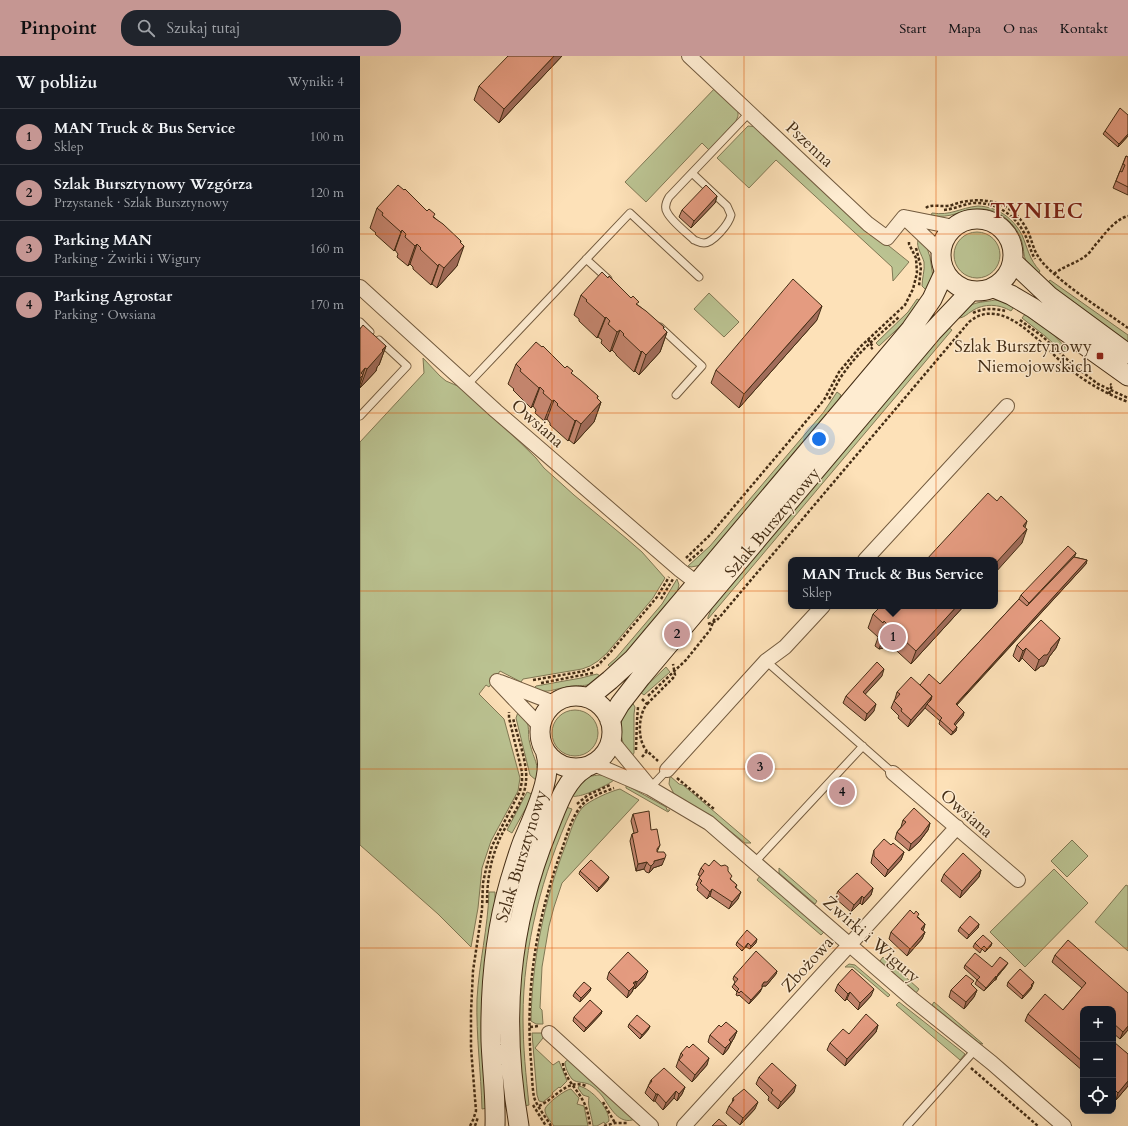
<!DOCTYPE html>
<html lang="pl">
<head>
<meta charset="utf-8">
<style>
  body { margin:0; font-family:Cardo,serif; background:#20242c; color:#f1f3f6 }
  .controls { position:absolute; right:12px; bottom:12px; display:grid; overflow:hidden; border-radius:8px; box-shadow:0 4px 16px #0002 }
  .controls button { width:36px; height:36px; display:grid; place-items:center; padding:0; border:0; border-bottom:1px solid #363941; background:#171b24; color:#f1f3f6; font:20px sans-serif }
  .you { position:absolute; left:459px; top:383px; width:14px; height:14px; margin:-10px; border:3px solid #fff; border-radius:50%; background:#1a73e8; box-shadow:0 0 0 6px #1a73e833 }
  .badge { display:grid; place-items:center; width:26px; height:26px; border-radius:50%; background:#c59692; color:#111; font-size:13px; font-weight:700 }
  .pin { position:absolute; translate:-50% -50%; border:2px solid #fff; box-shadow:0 1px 4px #0006 }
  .popup { position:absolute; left:428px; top:501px; width:210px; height:52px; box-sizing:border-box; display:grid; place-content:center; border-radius:8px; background:#171b24; filter:drop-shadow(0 1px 3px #0005); font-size:13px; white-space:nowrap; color:#9ea1a6 }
  .popup b { font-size:15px; color:#f1f3f6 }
  .popup::after { content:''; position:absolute; left:50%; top:100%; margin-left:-8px; border:8px solid transparent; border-top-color:#171b24 }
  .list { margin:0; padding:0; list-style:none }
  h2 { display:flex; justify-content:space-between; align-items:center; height:52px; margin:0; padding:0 16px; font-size:17px }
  h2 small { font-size:13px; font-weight:400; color:#9ea1a6 }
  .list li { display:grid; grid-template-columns:26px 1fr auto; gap:12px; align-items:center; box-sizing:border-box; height:56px; padding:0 16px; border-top:1px solid #363941 }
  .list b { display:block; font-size:15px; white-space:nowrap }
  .list p { margin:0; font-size:13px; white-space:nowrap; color:#9ea1a6 }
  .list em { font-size:13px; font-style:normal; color:#9ea1a6 }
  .icon { flex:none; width:22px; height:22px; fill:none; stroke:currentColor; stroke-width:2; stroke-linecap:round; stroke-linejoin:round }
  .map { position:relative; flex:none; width:768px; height:1070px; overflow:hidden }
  header { display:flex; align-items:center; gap:24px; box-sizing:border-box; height:56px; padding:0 20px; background:#c59692; color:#111 }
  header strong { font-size:19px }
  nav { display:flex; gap:22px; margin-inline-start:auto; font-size:14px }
  .search { width:280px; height:36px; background:#20242c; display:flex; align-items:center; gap:10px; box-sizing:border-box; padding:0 14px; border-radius:16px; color:#9ea1a6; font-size:15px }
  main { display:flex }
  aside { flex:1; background:#171b24 }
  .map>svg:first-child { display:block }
</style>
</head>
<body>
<header>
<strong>Pinpoint</strong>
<div class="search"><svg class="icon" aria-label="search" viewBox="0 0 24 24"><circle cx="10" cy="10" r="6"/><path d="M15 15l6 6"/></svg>Szukaj tutaj</div>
<nav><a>Start</a><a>Mapa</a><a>O nas</a><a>Kontakt</a></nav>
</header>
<main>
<aside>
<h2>W pobliżu<small>Wyniki: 4</small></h2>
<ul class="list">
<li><span class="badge">1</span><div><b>MAN Truck &amp; Bus Service</b><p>Sklep</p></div><em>100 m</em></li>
<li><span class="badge">2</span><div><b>Szlak Bursztynowy Wzgórza</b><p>Przystanek · Szlak Bursztynowy</p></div><em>120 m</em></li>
<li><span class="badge">3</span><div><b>Parking MAN</b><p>Parking · Żwirki i Wigury</p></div><em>160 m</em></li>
<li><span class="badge">4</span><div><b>Parking Agrostar</b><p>Parking · Owsiana</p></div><em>170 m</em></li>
</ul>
</aside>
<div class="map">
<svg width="768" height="1070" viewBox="0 0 768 1070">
  <rect width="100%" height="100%" fill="#fde1b8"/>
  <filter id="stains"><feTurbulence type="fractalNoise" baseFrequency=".005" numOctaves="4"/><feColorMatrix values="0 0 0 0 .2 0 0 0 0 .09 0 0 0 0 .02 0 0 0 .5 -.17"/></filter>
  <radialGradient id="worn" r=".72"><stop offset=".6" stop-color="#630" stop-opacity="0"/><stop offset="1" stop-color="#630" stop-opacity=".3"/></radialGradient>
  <path fill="#bbc392" stroke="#807854" d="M357,30L378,50V60L376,65L349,94L342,87L286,146L265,126Z
    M388,70L400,71L524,186L549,206L533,225L532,211L416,104L389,132L357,102Z
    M618,150C638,151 653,162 662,179C668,193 669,203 680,215L677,219C673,215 668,210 666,205C663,199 664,192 662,186C657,168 639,152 619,153C600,153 591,164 571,159L572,157C591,160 599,152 618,150Z
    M594 199a23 23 0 1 1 46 0a23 23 0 1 1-46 0Z
    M558,184L562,186L567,192L570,201L573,221L567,235L562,230C562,222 565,215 564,206C562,199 556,191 558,184Z
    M690,224L768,279V288L687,228Z
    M349,237L379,266L364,281L334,253Z
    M557,243L561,245L549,262L519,290L516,287L548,256Z
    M635,244L641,245L654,251L651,255C639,248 624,247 612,255C607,258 604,262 598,262C613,244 614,248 635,244Z
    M666,257L691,276L708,294L704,297L685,280L662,262Z
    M588,271L592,274L348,563V561L353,549Z
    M63,302L80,320L86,325L100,331L132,359L176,402L184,412L214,439L267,483L282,496L305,522L293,542L247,597L238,605L230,610L222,613L163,623L161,626L140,615L129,631L126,629L119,638L144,663L160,722L158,735L131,785L122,812L118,852L111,891L78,858L0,789V386L64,317Z
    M477,336L481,339L477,348L342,509L331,511L328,510L350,490L463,357Z
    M317,523L319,529L317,537L259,606L252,613L248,609L256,602L302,548Z
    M306,611L310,616L284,639L280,636Z
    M237,618L242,621C225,634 224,627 207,631C192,633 190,638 173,633L176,630L221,622Z
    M272,646L275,651L274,658V697L272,700L264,690L262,683L261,671L262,662Z
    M192 677a23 23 0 1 1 46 0a23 23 0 1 1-46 0Z
    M158,656C162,660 166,664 168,669C169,675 168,682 170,688C174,705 179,706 177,725L170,719L156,662Z
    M243,719L255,723C251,728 224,740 217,740C214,741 214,740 211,739C220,724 226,719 243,719Z
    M310,720L319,728L323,729L391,787H385L350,759L317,741L315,738H314L309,728Z
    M266,729L306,751L307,754H310L308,756L266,732Z
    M260,733L279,744L202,827L194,851L189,870L182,911L180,952L182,954L183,968H176L171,965C172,904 184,845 206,788C210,777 214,762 222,752C228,745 251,735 260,733Z
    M167,736L172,738L167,750L152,777L147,774Z
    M206,751L212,753C182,818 163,890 163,962C163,991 166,1020 169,1049L164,1050L160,1015L158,945L163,890L179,822Z
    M712,784L728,800L707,821L691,805Z
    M419,812L457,845L455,848L419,817Z
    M694,813L728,847L665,911L630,876Z
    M400,820L464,876L461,879L397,824Z
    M766,829L768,830V895L735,866Z
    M129,836H135V850L127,1052L122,1053C121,1016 116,980 117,943C119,907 128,872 129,836Z
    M523,901L559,933L556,937L520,905Z
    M489,908L495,909L530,939L528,941L493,911H485Z
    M539,946L605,998L600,1004L536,949Z
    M574,946L623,988L619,987L572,949Z
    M172,977H183V982L175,992L193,1009L199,1005L207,1025L200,1032L199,1031L192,1037L193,1038L183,1046L179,1045L177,1039Z
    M209,1003L275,1063C259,1070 250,1051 243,1041C240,1037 236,1033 232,1030C226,1025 217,1028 212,1023C208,1018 205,1011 205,1006Z
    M219,1030C232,1033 249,1052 249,1065L245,1068L244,1066L237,1070H233C232,1060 227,1050 229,1041L223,1039L218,1032Z
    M211,1033L219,1042L217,1048L224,1050L228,1070H194C191,1066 184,1058 185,1053C186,1048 206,1033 211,1033Z"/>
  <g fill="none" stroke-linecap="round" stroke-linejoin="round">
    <defs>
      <path id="lane" d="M332,117L367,150L371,159C369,168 353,187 344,187C340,187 337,185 334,184C327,177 311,165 307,156C304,151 306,146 309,141L390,56
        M226,203L248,223
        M0,266L10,276
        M300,271L342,310L316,339
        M107,329L270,157L339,221
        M0,360L47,310L19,284
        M406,605L533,717
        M290,732L307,714
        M395,806L503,690
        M547,1070L616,993"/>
      <path id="street" d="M329,0L508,168L527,182L544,161
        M544,161L581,196
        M544,161L594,171
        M0,231L136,355L320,514L337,527
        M505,504L647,350
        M137,625L180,670
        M140,626L194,647
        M251,684L289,730
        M234,708L290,732L349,767L551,942L632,1007L704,1070
        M307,714L406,605L425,591L463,550
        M533,717L658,824
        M189,977L291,1070
        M324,1070L597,771"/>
      <path id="secondary" d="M581 199a36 36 0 1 1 72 0a36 36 0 1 1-72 0Z
        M653,206L689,240L768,298
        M634,232L651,239L673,252L768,320
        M180 676a36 36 0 1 1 72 0a36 36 0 1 1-72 0Z
        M228,642L250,624L273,603L551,273L572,243L585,215
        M250,665L260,648L281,621L572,276L611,235
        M135,1070C136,1041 132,1013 131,985C130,931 135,877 150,825C154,812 158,798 163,785C172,764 193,720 186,698
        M159,1070C141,966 148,871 188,773C197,751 205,724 225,712"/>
    </defs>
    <use href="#lane" stroke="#725a3e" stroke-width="9"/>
    <use href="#street" stroke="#725a3e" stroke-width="16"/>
    <use href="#secondary" stroke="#442d15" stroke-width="21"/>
    <path stroke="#442d15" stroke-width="2.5" stroke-dasharray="3 2" stroke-linecap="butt" d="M566,152C571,147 583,152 592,149C619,139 651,144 666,172C670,178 671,185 674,192C677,201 684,209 692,216C715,237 743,254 768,272
      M584,154C594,153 604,148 614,147C637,146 657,160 666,181C669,188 671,196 675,203
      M556,192L561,211L559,230
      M694,218C705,209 718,207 728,198C732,194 734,190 738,186C746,176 756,163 768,160
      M613,257C623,252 634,252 645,255
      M660,264L682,280L713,309L738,328L768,342
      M508,283L513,291L511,293
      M749,338L752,329L750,328
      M469,343C474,335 477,326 483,318C498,296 519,279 539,261
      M326,502L350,479L464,344L479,316L500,291L545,249L553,233L557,217L556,202L549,188V184
      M329,505L344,492
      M301,543L313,523
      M348,568L356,565L358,563L609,266C643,237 683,291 707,311C727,327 745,337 768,346
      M240,607L249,598L297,541L309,521
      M173,624L225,615L241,608
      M181,627L233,617
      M288,640L326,604L350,574L356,559
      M282,643L287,648C278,659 277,685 287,695
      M287,648L313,622L315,619L313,608
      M276,694L277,664L278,651
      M282,701L287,695L298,705
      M317,722L354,753
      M217,748L228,739L250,729
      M127,847C127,823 131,800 142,778C150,762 165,744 166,725C168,707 157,680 153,662
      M170,971L179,970
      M203,1007C203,1020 216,1032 222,1043C227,1051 229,1061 230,1070
      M611,1012L678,1070
      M243,1046L255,1067
      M173,1049L186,1070
      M179,1050C195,1043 207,1022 226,1030
      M110,1070L113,1064L116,1055L111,992V956L113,915L122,854L123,827L126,813L132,790L160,735L162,725V716L149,662V656
      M115,1070L118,1061
      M191,1070C186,1061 177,1051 174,1041C172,1030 172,1017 171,1005C165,932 177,861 202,793C207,779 212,760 222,749C230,740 244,736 254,732
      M244,1070L255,1067H267"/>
    <use href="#lane" stroke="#feecd1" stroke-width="7"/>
    <use href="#street" stroke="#feecd1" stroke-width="14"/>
    <use href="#secondary" stroke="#feecd1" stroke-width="19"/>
  </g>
  <path fill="#c4856e" stroke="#442d15" d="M202,0L139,67L114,44L119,30Z
    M768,59V80L758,91L743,78L745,75Z
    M766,100L768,101V139L753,132Z
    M357,140L355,147L331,172L319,161L322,154Z
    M17,152L74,161L100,186L97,210L77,232L72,228L71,229L53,213V211L50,208L48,210L37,201L38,198L35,194L34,195L15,178L16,177L10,172Z
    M221,239L278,249L304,271L303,273L307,276L300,296L279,319L275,315L274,316L256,299V298L252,294L250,296L241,287L242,284L238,281L237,282L219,265V263L214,259Z
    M457,264L379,352L351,327L356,314Z
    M0,273L26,290L19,309L17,311L16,315L0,332Z
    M156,308L212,318L238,340L237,342L241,346L234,366L214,388L209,384L208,385L190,369V367L187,363L184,365L175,357L176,354L173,350L171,352L153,334L154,333L148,328Z
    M716,497L714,501L727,504L726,508L597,649L604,656L603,660L595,669L596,675L591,679L579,668L580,665L565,652L548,671L538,662L539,660L531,652L534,645L535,643L537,636L560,629L580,628L659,543L661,539Z
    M524,550H604L551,608L527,586L523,592L519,593L515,590L519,579L518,581L508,572L513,558Z
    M700,582L696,592L689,601L687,606L684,610H681L675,615L662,602L659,606L653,600L657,589Z
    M522,620L505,638L514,655L505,665L483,647L486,640Z
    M273,758L291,774L300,789L297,796L302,809L293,812L292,814L289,817L286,816L284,813L276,815L270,785L272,778L274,777L271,765Z
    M543,764L570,767L568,774L559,786L549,795L535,783L537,776L541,771Z
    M531,789L544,796L541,804L525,821L511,807L512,802L514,794Z
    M349,810L368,815L371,824L377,829L376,831L378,843L369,853L350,840L347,843L337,834L338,831L336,829L340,820L338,819L341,812Z
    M621,814L619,821L600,842L581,825L584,818Z
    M220,815L248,824L237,836L219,818Z
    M513,832L511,839L502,849L500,847L491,856L475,842L478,835Z
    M558,861L565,868L563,875L565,876L562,883L547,900L529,883L531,876Z
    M619,868L618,872L607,883L598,875L600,871Z
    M377,886L396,887L390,893L386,891L382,895L376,889Z
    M615,887L631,890L625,896L622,893L620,897L613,891Z
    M695,899L768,937V974L760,983L753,977V953H723V1015L665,965L668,958L703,954L722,932L692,906Z
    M605,909L632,911L646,910L637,921L636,924H635L624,935L615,928L617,924L604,912Z
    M417,915L416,918L406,930H403L402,931L400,936L389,948L379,939L378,940L376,939L377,936L372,931L374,928L375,926L373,923L374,920Z
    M249,916L285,922L275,933L274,932L272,936L267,942L247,923Z
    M648,926H674L671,933L662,943L647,930Z
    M478,928L511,940L498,954L487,943L485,945L475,935Z
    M612,929L617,934L614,941L604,953L589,941L591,934Z
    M231,932L230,935L220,946L213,940L215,936Z
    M242,955L241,958L224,976L213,965L214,961Z
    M269,968L290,970L288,974L280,983L268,971Z
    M518,969L516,976L485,1010L467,994L470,987L489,978Z
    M361,971L377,975L374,982L371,987L368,993L363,999L348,986L350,979Z
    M753,987L768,998V1030L756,1044L753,1041Z
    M321,997L347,1009L332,1026L316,1011Z
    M399,1021L434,1036L418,1053L408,1044L409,1041L396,1028Z
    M291,1024L325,1031L322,1038L317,1045L314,1042L303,1054L295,1045H293L285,1037Z
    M373,1042L395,1053L380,1069L366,1057L369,1050L372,1047Z"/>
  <path fill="#a06c5a" stroke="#442d15" d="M194,0H202L139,67L144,53Z
    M768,78V80L758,91L759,88Z
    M357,140L355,147L331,172L334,165Z
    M42,174L35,194L34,195L41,176Z
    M101,185L95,200L104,190L97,210L77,232L84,212Z
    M57,188L50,208L48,210L55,190Z
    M79,208L72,228L71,229L78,210Z
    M462,250L457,264L379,352L384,338Z
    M246,261L238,281L237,282L245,262Z
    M304,271L298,286L307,276L300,296L279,319L286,299Z
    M260,274L252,294L250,296L257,276Z
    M26,290L19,309L17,311L16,315L0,332L7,313Z
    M282,295L275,315L274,316L281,296Z
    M5,312L0,328V320L1,317Z
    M180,331L173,350L171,352L179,332Z
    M238,340L232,356L241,346L234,366L214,388L221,368Z
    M194,344L187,363L184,365L192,345Z
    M216,364L209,384L208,385L215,365Z
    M667,465L663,478L667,473L662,487L635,517V508Z
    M716,497L713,504L666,554L669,547Z
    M727,504L726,508L594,651L596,648Z
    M597,550H604L551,608L556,595Z
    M532,573L527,586L523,592L519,593L524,580Z
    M700,582L696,592L689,601L687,606L684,610H681L675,615L679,604Z
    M666,592L662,602L659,606L663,595Z
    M524,613L522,620L500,644L503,636Z
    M572,640L569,647L567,648L565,652L548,671L551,664Z
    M516,648L514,655L505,665L507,658Z
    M604,656L603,660L593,672L594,668Z
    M597,671L596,675L591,679L593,676Z
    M570,767L568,774L559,786L549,795L551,788Z
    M544,796L541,804L525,821L528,814Z
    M305,802L302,809L293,812L292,814L289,817L291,810L294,805Z
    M287,806L284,813L276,815L278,808Z
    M621,814L619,821L600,842L602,835Z
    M249,821L248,824L237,836L239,832Z
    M513,832L511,839L502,849L504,842Z
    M352,833L350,840L347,843L350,836Z
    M381,836L378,843L369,853L372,846Z
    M502,840L500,847L491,856L494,849Z
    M565,868L563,875L561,873Z
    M619,868L618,872L607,883L609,879Z
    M565,876L562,883L547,900L550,893Z
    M397,883L396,887L390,893L391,890Z
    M388,887L386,891L382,895L384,892Z
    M632,887L631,890L625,896L627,893Z
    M648,907L646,910L636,922L638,918Z
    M288,915L285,922L275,933L277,926Z
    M417,915L416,918L406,930H403L400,933L402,929L404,926Z
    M636,920L635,924L624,935L626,932Z
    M276,925L272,936L267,942L269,935L273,927Z
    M672,930L671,933L662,943L663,940Z
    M231,932L230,935L220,946L221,942Z
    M402,932L400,936L389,948L391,944Z
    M514,933L511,940L498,954L500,947Z
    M617,934L614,941L604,953L606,946Z
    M490,936L487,943L485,945L488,938Z
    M242,955L241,958L224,976L226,972Z
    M518,969L516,976L485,1010L487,1003Z
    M290,970L288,974L280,983L282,979Z
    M768,970V974L760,983L763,976Z
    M377,975L374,982L371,987L368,993L363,999L369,984Z
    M349,1002L347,1009L332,1026L335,1019Z
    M768,1025V1030L756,1044L758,1037Z
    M436,1029L434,1036L418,1053L421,1046Z
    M325,1031L322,1038L317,1045L319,1038Z
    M316,1035L314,1042L303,1054L306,1047Z
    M296,1038H298L295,1045H293Z
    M398,1046L395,1053L380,1069L383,1062Z"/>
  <path fill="#e49b80" stroke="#442d15" d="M148,0H194L144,53L119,30Z
    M760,52L768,59V78L759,88L745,75Z
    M766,100L768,101V131L756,125L760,115L762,116L765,109L763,108Z
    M38,129L44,134L45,133L67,155L69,153L75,158L73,161L83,168L101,185L100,186L104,190L84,212L79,208L78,210L60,193L61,192L57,188L55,190L45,181L46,178L42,174L41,176L22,159L23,157L17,152Z
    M346,129L357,140L334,165L322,154Z
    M242,216L248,222L249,220L271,242L273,240L279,246L276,248L286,255L304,271L303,272L307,276L286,299L282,295L281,296L263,279L264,278L260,274L257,276L248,268L250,265L246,261L245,262L226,245L227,244L221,239Z
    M433,223L462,250L384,338L356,314Z
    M3,269L26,290L22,294L23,295L7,313L5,312L1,317L3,319L0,322V273Z
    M176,286L182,291L183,290L205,312L207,310L213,315L211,317L220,324L238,340L237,342L241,346L221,368L216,364L215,365L197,349L198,348L194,344L192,345L183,337L184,335L180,331L179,332L160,315L161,313L156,308Z
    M628,437L637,445L641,440L667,465L663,470L667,473L635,508V504H566Z
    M708,490L716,497L669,547L661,539Z
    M714,501L727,504L596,648L604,656L594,668L597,671L593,676L580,664L582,662L567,648L571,644L572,640L560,629L569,618L580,628L659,543L667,550Z
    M521,550H597L556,595L532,573L528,578L524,580L520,577L521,572L527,568L524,565L523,567L513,558Z
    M681,564L700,582L691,592L690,595L687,599H684L679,604L666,592L663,595L657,589Z
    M517,606L524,613L503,636L516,648L507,658L486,640Z
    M551,621L572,640L551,664L541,655L542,653L534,645L540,638L537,636Z
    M554,752L570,767L561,779L551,788L537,776L546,766L543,764Z
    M289,755L291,774L297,773L300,789L297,793V796H304L306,799L305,802L294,805V807L291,810L289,809L287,806L278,808L272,778L278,776L273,758Z
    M524,783L531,789L533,787L544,796L528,814L514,800V794Z
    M603,797L621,814L602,835L584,818Z
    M231,804L249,821L239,832L220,815Z
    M354,804L361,810L365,809L368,811V815L372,820L370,823L377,829L375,831L381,836L372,846L352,833L350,836L340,827L342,825L339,822L344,815L341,812L345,807L349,810Z
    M497,817L513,832L504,842L502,840L494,849L478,835Z
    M550,854L554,858L556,855L559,858L557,861L565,868L561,873L565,876L550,893L531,876Z
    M610,860L619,868L609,879L600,871Z
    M387,874L397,883L391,890L388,887L384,892L377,886Z
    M623,879L632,887L627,893L624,890L621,893L615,887Z
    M708,884L768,937V970L763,976L753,967V953H737L736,952L735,953H723V967L721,969L723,971V1006L668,958L685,938L703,954L726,927L695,899Z
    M396,895L417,915L407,926H404L402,929V932L391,944L381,935L379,937L377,935L379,933L374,928L378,923L374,920Z
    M268,896L288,915L277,926L276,925L273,927L275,929L269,935L249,916Z
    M615,897L632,911L640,901L648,907L638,918L637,921L636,920L626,932L617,924L620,921L605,909Z
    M492,913L514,933L500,947L490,936L488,938L478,928Z
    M660,913L674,926L671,929L672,930L663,940L648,926Z
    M606,919L614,925L611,928L617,934L606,946L591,934Z
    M224,926L231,932L221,942L215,936Z
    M230,944L242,955L226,972L214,961Z
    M506,958L518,969L487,1003L470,987L483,973L489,978Z
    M277,959L290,970L282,979L269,968Z
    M366,966L377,975L369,984L371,986L365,992L350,979L359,969L361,971Z
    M754,986L768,998V1025L758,1037L753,1032V987Z
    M333,988L349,1002L335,1019L319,1004L323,999L321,997L327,990L329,992Z
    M412,1007L436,1029L421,1046L411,1037L413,1034L399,1021Z
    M304,1012L325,1031L319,1038L316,1035L306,1047L298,1038H296L288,1030L292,1025L291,1024Z
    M384,1033L398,1046L383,1062L369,1050L374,1044L373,1042Z
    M359,1063L367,1070H352Z"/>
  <path fill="none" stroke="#e0570c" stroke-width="1" stroke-opacity="0.55" d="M192,0V1070M384,0V1070M576,0V1070M0,178H768M0,357H768M0,535H768M0,713H768M0,892H768"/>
  <rect fill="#8f2418" stroke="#feecd1" stroke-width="1.5" x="736" y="296" width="8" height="8" rx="2"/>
  <g text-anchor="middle" stroke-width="3" stroke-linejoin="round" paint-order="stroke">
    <g font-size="17" fill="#442d15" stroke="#feecd1">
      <text transform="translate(450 88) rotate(43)" y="6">Pszenna</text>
      <text transform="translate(178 367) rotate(41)" y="6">Owsiana</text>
      <text transform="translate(412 466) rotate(-50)" y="6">Szlak Bursztynowy</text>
      <text transform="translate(607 757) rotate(41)" y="6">Owsiana</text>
      <text transform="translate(161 800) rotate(-73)" y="6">Szlak Bursztynowy</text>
      <text transform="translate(512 883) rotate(41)" y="6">Żwirki i Wigury</text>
      <text transform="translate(447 908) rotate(-48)" y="6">Zbożowa</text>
    </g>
    <g font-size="17" fill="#442d15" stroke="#feecd1" text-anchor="end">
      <text x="732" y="296">Szlak Bursztynowy<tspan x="732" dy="20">Niemojowskich</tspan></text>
    </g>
    <g font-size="21" font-weight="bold" letter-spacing="1" fill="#7a1f14" stroke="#feecd1">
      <text x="677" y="162">TYNIEC</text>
    </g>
  </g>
  <rect width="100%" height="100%" filter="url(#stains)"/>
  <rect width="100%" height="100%" fill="url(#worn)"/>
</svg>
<div class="controls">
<button>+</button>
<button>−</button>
<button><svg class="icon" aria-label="locate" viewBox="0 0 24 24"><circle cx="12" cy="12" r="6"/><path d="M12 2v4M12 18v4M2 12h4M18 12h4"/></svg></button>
</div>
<div class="you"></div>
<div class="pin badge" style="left:533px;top:581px">1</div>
<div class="popup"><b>MAN Truck &amp; Bus Service</b>Sklep</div>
<div class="pin badge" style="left:317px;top:578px">2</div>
<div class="pin badge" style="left:400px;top:711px">3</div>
<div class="pin badge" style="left:482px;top:736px">4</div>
</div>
</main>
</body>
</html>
